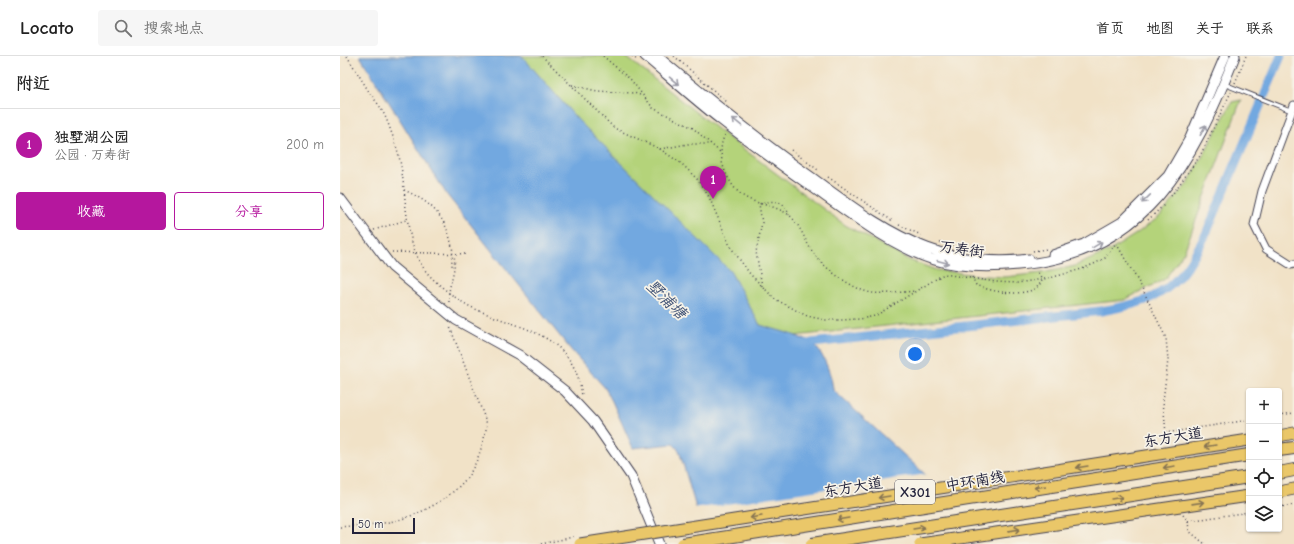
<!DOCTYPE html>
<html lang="zh">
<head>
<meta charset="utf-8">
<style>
  body { margin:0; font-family:"Comic Neue","LXGW WenKai TC",sans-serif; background:#f6f6f6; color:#222 }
  .controls { position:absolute; right:12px; bottom:12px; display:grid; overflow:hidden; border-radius:4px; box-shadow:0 1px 3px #0004 }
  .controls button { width:36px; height:36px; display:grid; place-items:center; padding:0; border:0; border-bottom:1px solid #e0e0e0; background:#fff; color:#222; font:20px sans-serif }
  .scale { position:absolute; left:12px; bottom:10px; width:63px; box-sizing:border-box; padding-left:4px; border:2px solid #22223b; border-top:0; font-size:11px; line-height:14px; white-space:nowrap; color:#22223b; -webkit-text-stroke:3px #f7f3e8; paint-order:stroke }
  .you { position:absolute; left:575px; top:298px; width:14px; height:14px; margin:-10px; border:3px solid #fff; border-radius:50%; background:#1a73e8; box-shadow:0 0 0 6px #1a73e833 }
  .badge { display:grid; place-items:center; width:26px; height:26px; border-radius:50%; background:#b5179e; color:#fff; font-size:13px; font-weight:700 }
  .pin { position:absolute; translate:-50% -33px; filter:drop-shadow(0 1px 2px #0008) }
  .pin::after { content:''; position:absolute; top:21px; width:14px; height:12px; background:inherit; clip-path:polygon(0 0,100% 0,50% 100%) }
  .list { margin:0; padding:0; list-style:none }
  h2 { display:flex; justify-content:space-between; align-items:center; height:52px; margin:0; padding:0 16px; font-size:17px }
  h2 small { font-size:13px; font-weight:400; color:#767676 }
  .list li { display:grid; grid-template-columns:26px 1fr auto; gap:12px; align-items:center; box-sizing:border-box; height:72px; padding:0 16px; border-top:1px solid #e0e0e0 }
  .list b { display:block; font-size:15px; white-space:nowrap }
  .list p { margin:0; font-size:13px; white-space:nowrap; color:#767676 }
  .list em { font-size:13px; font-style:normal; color:#767676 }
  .actions { display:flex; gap:8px; padding:12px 16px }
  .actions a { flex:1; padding:9px 0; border:1px solid #b5179e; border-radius:4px; text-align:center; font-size:14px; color:#b5179e }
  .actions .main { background:#b5179e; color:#fff }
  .icon { flex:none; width:22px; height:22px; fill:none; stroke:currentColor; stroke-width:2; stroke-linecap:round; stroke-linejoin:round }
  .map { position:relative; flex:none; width:954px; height:488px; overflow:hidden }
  header { display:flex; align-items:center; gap:24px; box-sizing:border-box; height:56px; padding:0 20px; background:#fff; border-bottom:1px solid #e0e0e0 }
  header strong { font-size:19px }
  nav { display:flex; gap:22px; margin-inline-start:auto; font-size:14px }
  .search { width:280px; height:36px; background:#f6f6f6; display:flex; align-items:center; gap:10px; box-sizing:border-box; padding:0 14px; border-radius:4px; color:#767676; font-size:15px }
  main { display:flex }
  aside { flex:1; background:#fff }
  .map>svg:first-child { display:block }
</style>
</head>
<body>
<header>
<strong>Locato</strong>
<div class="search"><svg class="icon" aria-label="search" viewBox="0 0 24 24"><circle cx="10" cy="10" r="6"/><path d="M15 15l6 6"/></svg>搜索地点</div>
<nav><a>首页</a><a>地图</a><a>关于</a><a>联系</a></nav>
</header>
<main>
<aside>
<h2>附近<small></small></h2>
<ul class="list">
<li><span class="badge">1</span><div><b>独墅湖公园</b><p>公园 · 万寿街</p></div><em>200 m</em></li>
</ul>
<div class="actions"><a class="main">收藏</a><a>分享</a></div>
</aside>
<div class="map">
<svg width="954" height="488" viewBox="0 0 954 488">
  <rect width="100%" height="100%" fill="#f7f3e8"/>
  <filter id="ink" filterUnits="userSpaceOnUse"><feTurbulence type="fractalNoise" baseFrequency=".025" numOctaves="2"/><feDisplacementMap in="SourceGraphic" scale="8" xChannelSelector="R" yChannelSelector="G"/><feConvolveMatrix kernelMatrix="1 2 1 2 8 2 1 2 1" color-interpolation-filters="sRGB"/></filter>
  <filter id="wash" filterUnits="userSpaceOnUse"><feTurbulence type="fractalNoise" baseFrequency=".012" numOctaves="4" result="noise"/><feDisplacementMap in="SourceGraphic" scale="16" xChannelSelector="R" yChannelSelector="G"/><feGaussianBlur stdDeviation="0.9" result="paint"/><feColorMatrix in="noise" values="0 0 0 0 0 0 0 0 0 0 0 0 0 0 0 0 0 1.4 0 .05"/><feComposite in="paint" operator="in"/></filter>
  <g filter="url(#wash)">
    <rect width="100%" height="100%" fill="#f1e2c7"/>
    <path fill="#b4d37a" stroke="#6b7a5a" d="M147,0H285L377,73L505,169L569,204L596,214L644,220L665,221L702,217L735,210L771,194L796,178L819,161L848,127L892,46L901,44L844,196L825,223L784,244L454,280L428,289Z"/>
    <path fill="#72a8e0" stroke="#4a658e" d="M20,0H182L238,64L390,215L420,269C436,274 456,278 471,287C483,294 492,320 493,334L588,421L396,475L361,469L339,394L333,388L293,392L272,345L265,332L231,294L107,139Z"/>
    <path fill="#f1e2c7" d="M587,418L663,488H396L394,477L360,471L353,453Z"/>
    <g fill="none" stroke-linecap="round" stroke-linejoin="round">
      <path stroke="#72a8e0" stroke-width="9" d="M460,291L472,287L761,255C822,245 838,232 866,178L941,0"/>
    </g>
  </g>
  <g filter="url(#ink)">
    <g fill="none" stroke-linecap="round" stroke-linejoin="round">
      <defs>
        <path id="service" d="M884,28L952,55"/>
        <path id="minor" d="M954,49L922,135L914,169L926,193L951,209L954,208"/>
        <path id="tertiary" d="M305,0C330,21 355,44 381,64C415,91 451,116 486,141C517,163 555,191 591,203C620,212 649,212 678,209C805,199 853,106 895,0
          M317,0C368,43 420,85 474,123C510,149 545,176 587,192C618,204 656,207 689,203
          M0,142L52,211L116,264L179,299L225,335L253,365L291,420L319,488
          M713,199L744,188L782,166L828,120L850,82L885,0"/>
        <path id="primary" d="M939,380L954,377
          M939,436L954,433"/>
        <path id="trunk" d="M939,394L954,392
          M939,417L954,414"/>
      </defs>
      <use href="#service" stroke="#413f50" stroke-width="5.5"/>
      <use href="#minor" stroke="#413f50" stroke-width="9"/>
      <use href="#tertiary" stroke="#413f50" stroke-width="11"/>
      <use href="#primary" stroke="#413f50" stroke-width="13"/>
      <use href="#trunk" stroke="#413f50" stroke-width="14"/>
      <path stroke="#413f50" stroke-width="1.5" stroke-dasharray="1 3" stroke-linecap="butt" d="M7,0C15,13 23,26 31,39C35,44 40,50 43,56C49,68 53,81 57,93C69,131 60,190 91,221C102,232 115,242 129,250C177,274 234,274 242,340
        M202,0L274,72L320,93L342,108L357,123L369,141L390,190L410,218L435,243L467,260L485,264H501L520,263L535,260L604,218L656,226L677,227L710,222L742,213L756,207L765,202L776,187L802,232L826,282L828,304L823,345L827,388
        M263,0L291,24L313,52L353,72L381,97
        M292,0L297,4
        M334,0L387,46
        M895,27L906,0
        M232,29L257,35L294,37L303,40
        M385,79C380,88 381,96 382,106C384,113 386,119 390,125C405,152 428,144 449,159C460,168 464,183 472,195C482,211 514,235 533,237C548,238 562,236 576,235
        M320,93L348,88H368
        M451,94L478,114
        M488,121L554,166
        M64,134C91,146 106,160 112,191C114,198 110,206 113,212
        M831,140L860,100L891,36
        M808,164L824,149
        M559,169L581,179
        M34,174L66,164
        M600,186L625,192
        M693,195L707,193
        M52,196L127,198
        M632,221L636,229C650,236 697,245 702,223L697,215
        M422,230L416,196L422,167L419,148C434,144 444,143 449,159
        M109,246C107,230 117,215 114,199
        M939,359L954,357
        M825,377L909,364
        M939,451L954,449
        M843,459L848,465L849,475L865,488
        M848,465L909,456
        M0,471C19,469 40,469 58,464C81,458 109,443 125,424C137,410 144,386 147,368L110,271"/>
      <use href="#service" stroke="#fff" stroke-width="3.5"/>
      <use href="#minor" stroke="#fff" stroke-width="7"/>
      <use href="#tertiary" stroke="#fff" stroke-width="9"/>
      <use href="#primary" stroke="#eac769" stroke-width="11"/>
      <use href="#trunk" stroke="#eac769" stroke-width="12"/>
      <defs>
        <path id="primary-bridge" d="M240,488L909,384
          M580,488L909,440"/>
        <path id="trunk-bridge" d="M343,488L909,399
          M472,488L909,421"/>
      </defs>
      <use href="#primary-bridge" stroke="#413f50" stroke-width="13" stroke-linecap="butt"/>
      <use href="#trunk-bridge" stroke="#413f50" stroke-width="14" stroke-linecap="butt"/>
      <path stroke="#413f50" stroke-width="1.5" stroke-dasharray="1 3" stroke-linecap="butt" d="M201,488L233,481"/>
      <use href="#primary-bridge" stroke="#eac769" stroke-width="11"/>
      <use href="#trunk-bridge" stroke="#eac769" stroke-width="12"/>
    </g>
    <defs><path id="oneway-shaft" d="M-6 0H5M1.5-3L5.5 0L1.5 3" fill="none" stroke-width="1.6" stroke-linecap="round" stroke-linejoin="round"/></defs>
    <g stroke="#9c9ca7">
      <use href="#oneway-shaft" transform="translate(334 25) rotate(40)"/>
      <use href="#oneway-shaft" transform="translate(397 66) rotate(-141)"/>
      <use href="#oneway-shaft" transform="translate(863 74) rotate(-63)"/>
      <use href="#oneway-shaft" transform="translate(806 143) rotate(136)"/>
      <use href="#oneway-shaft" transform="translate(757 189) rotate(-31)"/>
      <use href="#oneway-shaft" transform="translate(603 206) rotate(14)"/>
    </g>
    <g stroke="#867452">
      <use href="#oneway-shaft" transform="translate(870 390) rotate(171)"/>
      <use href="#oneway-shaft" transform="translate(742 411) rotate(171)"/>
      <use href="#oneway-shaft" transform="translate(829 411) rotate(171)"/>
      <use href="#oneway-shaft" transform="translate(700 431) rotate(171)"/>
      <use href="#oneway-shaft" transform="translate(544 441) rotate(171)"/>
      <use href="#oneway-shaft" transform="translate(777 442) rotate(-9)"/>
      <use href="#oneway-shaft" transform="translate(858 447) rotate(-8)"/>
      <use href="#oneway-shaft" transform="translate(416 461) rotate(171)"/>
      <use href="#oneway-shaft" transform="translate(503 463) rotate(171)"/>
      <use href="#oneway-shaft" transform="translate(579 472) rotate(-9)"/>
      <use href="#oneway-shaft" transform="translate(674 474) rotate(-9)"/>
    </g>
  </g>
  <g text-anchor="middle" stroke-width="3.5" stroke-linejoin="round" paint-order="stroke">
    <rect fill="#f7f3e8" stroke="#62616f" stroke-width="1" x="555" y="424" width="40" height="24" rx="3"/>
    <g font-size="14" font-weight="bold" fill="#22223b">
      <text x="575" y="441">X301</text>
    </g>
    <g font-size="15" fill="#22223b" stroke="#f7f3e8">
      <text transform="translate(622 193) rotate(8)" y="5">万寿街</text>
      <text transform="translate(833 381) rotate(-9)" y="5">东方大道</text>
      <text transform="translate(635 425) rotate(-9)" y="5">中环南线</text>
      <text transform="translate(513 431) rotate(-9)" y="5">东方大道</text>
    </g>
    <g font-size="16" font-style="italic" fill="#3e5175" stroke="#f7f3e8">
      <text transform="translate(327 243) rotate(44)" y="6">墅浦塘</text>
    </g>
  </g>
</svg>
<div class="controls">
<button>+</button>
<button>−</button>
<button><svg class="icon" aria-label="locate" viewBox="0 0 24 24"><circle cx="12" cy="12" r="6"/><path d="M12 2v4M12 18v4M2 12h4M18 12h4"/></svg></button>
<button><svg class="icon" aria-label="layers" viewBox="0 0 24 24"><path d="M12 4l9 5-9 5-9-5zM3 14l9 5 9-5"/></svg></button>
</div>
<div class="scale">50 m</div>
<div class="you"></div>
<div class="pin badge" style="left:373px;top:143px">1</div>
</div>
</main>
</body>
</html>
